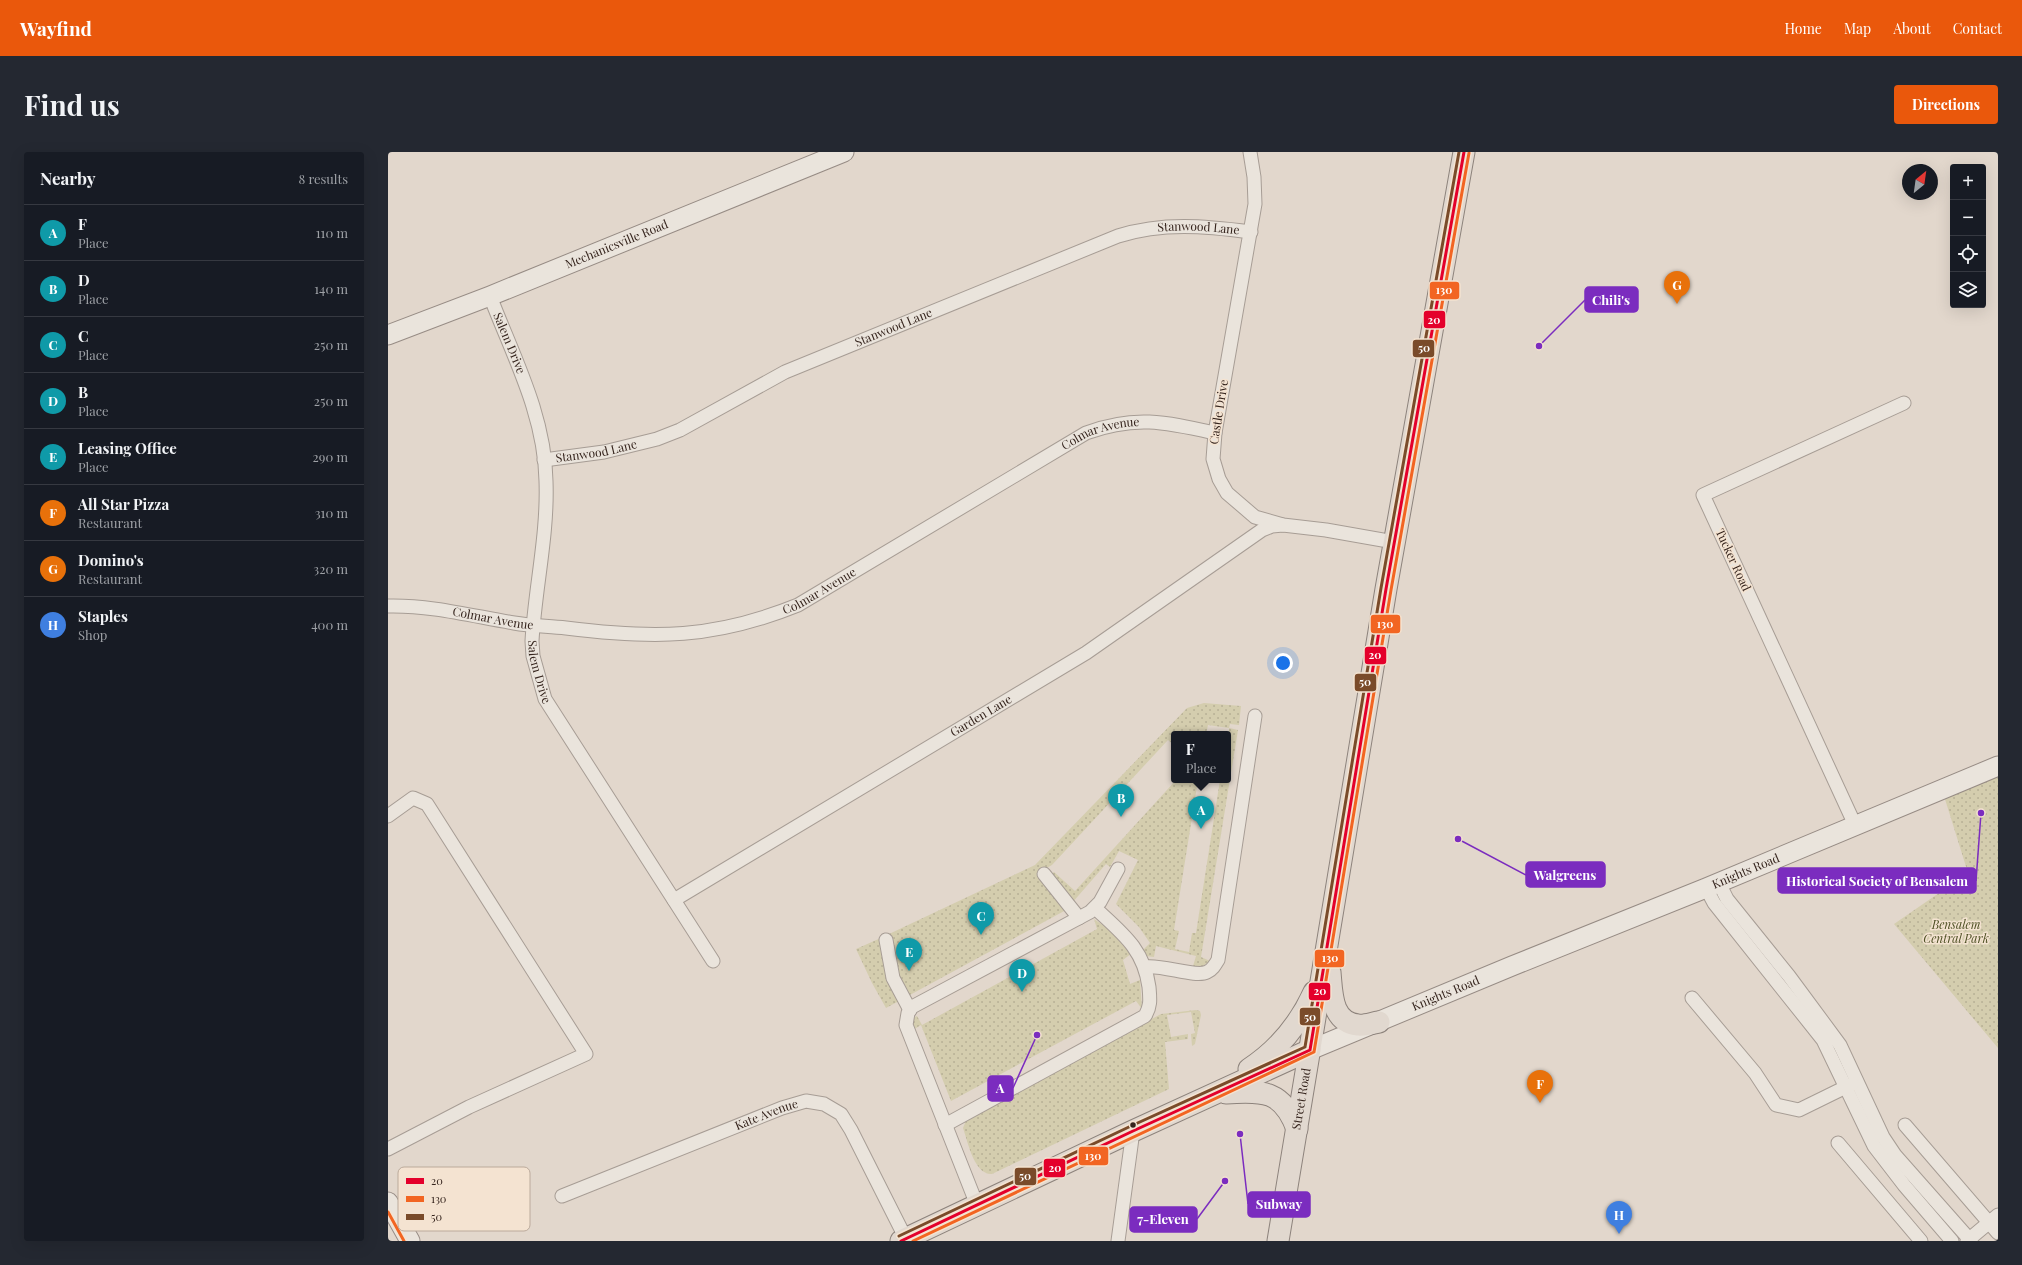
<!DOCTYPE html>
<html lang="en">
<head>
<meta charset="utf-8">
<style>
  body { margin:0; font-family:"Playfair Display",serif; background:#242831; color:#f1f3f6 }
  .controls { position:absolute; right:12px; top:12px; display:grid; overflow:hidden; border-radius:4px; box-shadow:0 4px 16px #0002 }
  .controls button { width:36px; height:36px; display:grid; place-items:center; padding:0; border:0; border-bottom:1px solid #363941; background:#171b24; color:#f1f3f6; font:20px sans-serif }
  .compass { position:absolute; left:1514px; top:12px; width:36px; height:36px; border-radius:50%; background:#171b24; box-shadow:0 4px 16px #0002; rotate:29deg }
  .you { position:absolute; left:895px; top:511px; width:14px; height:14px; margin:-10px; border:3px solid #fff; border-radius:50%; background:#1a73e8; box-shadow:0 0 0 6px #1a73e833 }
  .badge { display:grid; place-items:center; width:26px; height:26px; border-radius:50%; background:#ea580c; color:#fff; font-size:13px; font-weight:700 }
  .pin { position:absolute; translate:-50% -33px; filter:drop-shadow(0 1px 2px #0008) }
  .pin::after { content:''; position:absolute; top:21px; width:14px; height:12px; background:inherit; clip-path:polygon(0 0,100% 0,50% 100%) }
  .popup { position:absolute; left:783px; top:579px; width:60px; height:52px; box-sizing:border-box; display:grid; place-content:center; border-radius:4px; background:#171b24; filter:drop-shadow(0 1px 3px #0005); font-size:13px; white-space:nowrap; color:#9ea1a6 }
  .popup b { font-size:15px; color:#f1f3f6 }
  .popup::after { content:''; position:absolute; left:50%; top:100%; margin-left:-8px; border:8px solid transparent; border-top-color:#171b24 }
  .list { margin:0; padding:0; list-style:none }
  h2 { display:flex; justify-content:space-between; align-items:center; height:52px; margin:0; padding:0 16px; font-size:17px }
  h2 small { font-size:13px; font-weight:400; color:#9ea1a6 }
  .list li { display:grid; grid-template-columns:26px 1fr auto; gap:12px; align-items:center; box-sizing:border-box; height:56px; padding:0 16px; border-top:1px solid #363941 }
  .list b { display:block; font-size:15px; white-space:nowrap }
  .list p { margin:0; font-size:13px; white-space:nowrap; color:#9ea1a6 }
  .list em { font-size:13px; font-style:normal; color:#9ea1a6 }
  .icon { flex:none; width:22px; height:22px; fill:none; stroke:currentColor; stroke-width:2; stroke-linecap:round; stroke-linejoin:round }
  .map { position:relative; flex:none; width:1610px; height:1089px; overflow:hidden; border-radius:4px }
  header { display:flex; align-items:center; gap:24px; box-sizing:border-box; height:56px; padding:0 20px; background:#ea580c; color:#fff }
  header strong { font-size:19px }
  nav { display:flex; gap:22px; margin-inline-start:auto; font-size:14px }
  .intro { display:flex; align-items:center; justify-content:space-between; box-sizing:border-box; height:96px; padding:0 24px }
  h1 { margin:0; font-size:28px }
  .button { padding:10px 18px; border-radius:4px; background:#ea580c; color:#fff; font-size:14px; font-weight:700 }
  main { display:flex; gap:24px; padding:0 24px }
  aside { flex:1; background:#171b24; border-radius:4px; box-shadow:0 4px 16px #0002 }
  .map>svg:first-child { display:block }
</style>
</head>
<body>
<header>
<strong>Wayfind</strong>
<nav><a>Home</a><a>Map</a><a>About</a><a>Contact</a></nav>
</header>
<div class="intro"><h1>Find us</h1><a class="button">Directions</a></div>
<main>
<aside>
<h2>Nearby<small>8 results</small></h2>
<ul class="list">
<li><span class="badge" style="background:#0f9aa8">A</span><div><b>F</b><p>Place</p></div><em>110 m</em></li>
<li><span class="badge" style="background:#0f9aa8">B</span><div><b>D</b><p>Place</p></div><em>140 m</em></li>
<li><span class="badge" style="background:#0f9aa8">C</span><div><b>C</b><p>Place</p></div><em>250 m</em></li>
<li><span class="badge" style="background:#0f9aa8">D</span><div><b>B</b><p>Place</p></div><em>250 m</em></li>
<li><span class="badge" style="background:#0f9aa8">E</span><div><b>Leasing Office</b><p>Place</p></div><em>290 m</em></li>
<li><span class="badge" style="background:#e8710a">F</span><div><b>All Star Pizza</b><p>Restaurant</p></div><em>310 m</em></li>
<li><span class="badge" style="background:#e8710a">G</span><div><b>Domino's</b><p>Restaurant</p></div><em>320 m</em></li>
<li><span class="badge" style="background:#3f7fe0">H</span><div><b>Staples</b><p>Shop</p></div><em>400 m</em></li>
</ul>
</aside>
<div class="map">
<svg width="1610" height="1089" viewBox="0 0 1610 1089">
  <defs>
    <pattern id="green-dots" width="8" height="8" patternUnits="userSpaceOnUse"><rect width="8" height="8" fill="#d4cdae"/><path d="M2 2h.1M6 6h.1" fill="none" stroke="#b7b095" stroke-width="1.8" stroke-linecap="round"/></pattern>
  </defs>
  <rect width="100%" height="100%" fill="#e2d7cc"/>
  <path fill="url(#green-dots)" d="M816,551L853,554L851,573L842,572L841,576L850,578L813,805L822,809L812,816L805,814L808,804L768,794L766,805L758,804L754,799L762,791L751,775L728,752L750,708L731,699L722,715L718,712L684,751L661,724L666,720L687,739L788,628H810L786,778L791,779L787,797L801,800L804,781H808L832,628H840L841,576L820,573L818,582H786V593L780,588L664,713L652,720L678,758L520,844C509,826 500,803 501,782L647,713L799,556Z
    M1610,623V896L1506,772L1580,721L1556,644Z
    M706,767L725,780L744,801L735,808L742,832L752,828L754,857L748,849L563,949L533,873L525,878L523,871L524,866L529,864L534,873L709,777Z
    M495,785L511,849L498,856L484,831L468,797Z
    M808,858L812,859L813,863L807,892L804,894L803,882L807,881L803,860L779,863L783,885L800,882V887L777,890L781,937L604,1022C586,1023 580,990 575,976L579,966L773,862Z"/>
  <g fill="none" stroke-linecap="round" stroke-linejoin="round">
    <defs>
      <g id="street">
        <path d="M862,0L866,25L867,52L827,281L825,307L831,327L839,341L867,365L895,373L938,378L1006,390"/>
        <path id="s1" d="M102,144C125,204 157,263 158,329C160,383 147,436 144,489L145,504L157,547L325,809"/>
        <path id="s2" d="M156,308L216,300L269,287L292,278L397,220L730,84C775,70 817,74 863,80"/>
        <path id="s3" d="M0,454C43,453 84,464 126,471C143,474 160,474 178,476C266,487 326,487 410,453L698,281C747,263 777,270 827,281"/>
        <path d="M0,664L25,646L39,652L198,902L81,955L0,997"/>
        <path d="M1467,673L1315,343L1516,251"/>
        <path d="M656,722L691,766"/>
        <path d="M1331,731L1339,747L1401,824L1452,893L1495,985L1507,1003L1583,1089"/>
        <path d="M1318,736L1326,751L1435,888L1486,994L1516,1033L1564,1089"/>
        <path id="s4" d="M286,748L698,501L874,378L884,374L895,373"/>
        <path d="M498,788L505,826L522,858"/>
        <path d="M757,815C774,812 807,826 819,820C824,818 827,813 830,808L867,564"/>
        <path d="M1304,846L1367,921L1388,953L1411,958L1464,932"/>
        <path d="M557,973L757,864C763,854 762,847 761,835C756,797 734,781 707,756"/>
        <path d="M1517,973L1610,1081"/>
        <path d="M1450,991L1533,1089"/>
        <path id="s5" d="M174,1044L394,956L418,949L436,952L453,962L463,978L519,1089"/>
        <path d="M589,1053L518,873L520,861L524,855L702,760L712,750L730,717"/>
        <path d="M730,1089L745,979"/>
        <path d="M1579,1089L1610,1063"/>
      </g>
      <g id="secondary">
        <path id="s6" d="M0,183L102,144L456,0"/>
        <path id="s7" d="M922,898L1124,814L1318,736L1610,614"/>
        <path d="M0,1050L22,1089"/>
      </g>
      <g id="primary">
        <path d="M942,820C944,841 943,870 970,873C976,874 984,871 991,870"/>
        <path d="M861,917C890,898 912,871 926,840"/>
        <path d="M838,941C876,938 895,939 909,977"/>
        <path d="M513,1089L745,979L922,898"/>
        <path id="s8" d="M890,1089L998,437L1076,0"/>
      </g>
    </defs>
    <use href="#street" stroke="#a79d95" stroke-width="15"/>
    <use href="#secondary" stroke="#978c85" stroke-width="21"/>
    <use href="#primary" stroke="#8d837c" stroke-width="23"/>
    <use href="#street" stroke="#eae4dc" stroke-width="13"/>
    <use href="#secondary" stroke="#eae4dc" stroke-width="19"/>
    <use href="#primary" stroke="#e1d8cf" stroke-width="21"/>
    <defs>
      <path id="bus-1" d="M513,1089L745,979L922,898L998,437L1076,0"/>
      <path id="bus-2" d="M0,1060L16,1089
        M525,1089L926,900L1003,438L1081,1"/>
      <path id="bus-3" d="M511,1084L743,974L917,895L993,436L1071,0"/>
    </defs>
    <use href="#bus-1" stroke="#f4e3d1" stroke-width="6"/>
    <use href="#bus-2" stroke="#f4e3d1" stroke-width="6"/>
    <use href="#bus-3" stroke="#f4e3d1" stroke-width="6"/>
    <use href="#bus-1" stroke="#e4002b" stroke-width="3"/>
    <use href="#bus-2" stroke="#f26522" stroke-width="3"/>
    <use href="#bus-3" stroke="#7a4b2a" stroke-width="3"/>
  </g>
  <circle fill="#35241d" stroke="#f4e3d1" stroke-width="1.5" cx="745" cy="973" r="3.5"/>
  <g text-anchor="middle" stroke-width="3" stroke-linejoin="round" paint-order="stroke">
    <g font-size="12" fill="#35241d" stroke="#f4e3d1">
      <text dy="4" stroke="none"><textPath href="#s2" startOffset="701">Stanwood Lane</textPath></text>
      <text dy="4" stroke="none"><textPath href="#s6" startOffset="246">Mechanicsville Road</textPath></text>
      <text dy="4" stroke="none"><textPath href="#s2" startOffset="377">Stanwood Lane</textPath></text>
      <text dy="4" stroke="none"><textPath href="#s1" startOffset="51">Salem Drive</textPath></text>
      <text transform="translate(831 260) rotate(-81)" y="4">Castle Drive</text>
      <text dy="4" stroke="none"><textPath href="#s3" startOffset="765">Colmar Avenue</textPath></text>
      <text dy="4" stroke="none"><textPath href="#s2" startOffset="53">Stanwood Lane</textPath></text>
      <text transform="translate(1345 408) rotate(65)" y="4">Tucker Road</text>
      <text dy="4" stroke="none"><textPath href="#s3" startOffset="441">Colmar Avenue</textPath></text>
      <text dy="4" stroke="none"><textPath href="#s3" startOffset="106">Colmar Avenue</textPath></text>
      <text dy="4" stroke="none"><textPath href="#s1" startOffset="387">Salem Drive</textPath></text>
      <text dy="4" stroke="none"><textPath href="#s4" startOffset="358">Garden Lane</textPath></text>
      <text dy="4" stroke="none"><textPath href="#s7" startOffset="471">Knights Road</textPath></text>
      <text dy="4" stroke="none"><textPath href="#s7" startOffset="147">Knights Road</textPath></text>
      <text dy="4" stroke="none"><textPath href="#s8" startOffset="144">Street Road</textPath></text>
      <text dy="4" stroke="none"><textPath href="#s5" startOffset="220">Kate Avenue</textPath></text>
    </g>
    <g font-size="12" font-style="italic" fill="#4f5125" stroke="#f4e3d1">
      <text x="1568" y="777">Bensalem<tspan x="1568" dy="14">Central Park</tspan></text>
    </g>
  </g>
  <rect x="10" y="1015" width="132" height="64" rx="6" fill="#f4e3d1" stroke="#bbaa9b" stroke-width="1"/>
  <rect x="18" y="1026" width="18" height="6" fill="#e4002b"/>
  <rect x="18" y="1044" width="18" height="6" fill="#f26522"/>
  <rect x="18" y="1062" width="18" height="6" fill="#7a4b2a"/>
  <g font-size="11" fill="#35241d">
    <text x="43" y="1033">20</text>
    <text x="43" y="1051">130</text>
    <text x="43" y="1069">50</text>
  </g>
  <path fill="none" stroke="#7b2cbf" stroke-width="1.5" d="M1151 194L1197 148M1070 687L1138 723M1593 661L1588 729M649 883L625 936M852 982L860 1052M837 1029L809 1067"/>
  <g fill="#7b2cbf" stroke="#f4e3d1" stroke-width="1.5">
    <circle cx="1151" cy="194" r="4"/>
    <circle cx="1070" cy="687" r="4"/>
    <circle cx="1593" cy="661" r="4"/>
    <circle cx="649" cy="883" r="4"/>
    <circle cx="852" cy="982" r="4"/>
    <circle cx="837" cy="1029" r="4"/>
  </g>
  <g fill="#7b2cbf" stroke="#7b2cbf" stroke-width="1.5">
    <rect x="1197" y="135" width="53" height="25" rx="4"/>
    <rect x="1138" y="710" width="79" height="25" rx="4"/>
    <rect x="1390" y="716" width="198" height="25" rx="4"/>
    <rect x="600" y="924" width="25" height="25" rx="4"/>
    <rect x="860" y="1040" width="62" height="25" rx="4"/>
    <rect x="742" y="1055" width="67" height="25" rx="4"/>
  </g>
  <g font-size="13" text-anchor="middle" font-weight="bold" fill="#fff">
    <text x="1223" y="153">Chili's</text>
    <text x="1177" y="728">Walgreens</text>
    <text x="1489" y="734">Historical Society of Bensalem</text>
    <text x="612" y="941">A</text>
    <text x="891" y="1057">Subway</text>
    <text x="775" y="1072">7-Eleven</text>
  </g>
  <g stroke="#f4e3d1" stroke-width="1.5">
    <rect x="1041" y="129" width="31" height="19" rx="4" fill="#f26522"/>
    <rect x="1035" y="158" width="23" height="19" rx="4" fill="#e4002b"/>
    <rect x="1024" y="187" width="23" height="19" rx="4" fill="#7a4b2a"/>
    <rect x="982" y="462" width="31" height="20" rx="4" fill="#f26522"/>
    <rect x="976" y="494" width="23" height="19" rx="4" fill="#e4002b"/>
    <rect x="966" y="521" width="23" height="19" rx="4" fill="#7a4b2a"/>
    <rect x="926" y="797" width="31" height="19" rx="4" fill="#f26522"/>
    <rect x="920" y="830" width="23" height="19" rx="4" fill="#e4002b"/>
    <rect x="911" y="855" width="22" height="19" rx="4" fill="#7a4b2a"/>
    <rect x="690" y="994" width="31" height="20" rx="4" fill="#f26522"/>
    <rect x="655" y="1006" width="23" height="20" rx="4" fill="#e4002b"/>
    <rect x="626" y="1015" width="23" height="19" rx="4" fill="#7a4b2a"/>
  </g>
  <g font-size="11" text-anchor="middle" font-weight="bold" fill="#fff">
    <text x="1056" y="142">130</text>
    <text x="1046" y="172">20</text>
    <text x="1036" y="200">50</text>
    <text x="997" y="476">130</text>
    <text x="987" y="507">20</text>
    <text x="977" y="534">50</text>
    <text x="942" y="810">130</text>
    <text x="932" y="843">20</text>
    <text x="922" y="869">50</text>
    <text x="705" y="1008">130</text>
    <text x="667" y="1020">20</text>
    <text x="637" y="1028">50</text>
  </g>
</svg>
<div class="controls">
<button>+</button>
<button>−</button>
<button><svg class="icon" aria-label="locate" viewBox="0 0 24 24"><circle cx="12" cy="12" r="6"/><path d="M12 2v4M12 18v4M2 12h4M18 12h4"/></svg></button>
<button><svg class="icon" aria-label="layers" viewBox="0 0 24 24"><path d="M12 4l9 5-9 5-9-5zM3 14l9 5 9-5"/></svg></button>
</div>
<svg class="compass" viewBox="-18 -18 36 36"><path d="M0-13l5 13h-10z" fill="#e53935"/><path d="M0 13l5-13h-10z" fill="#9ea1a6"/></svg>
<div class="you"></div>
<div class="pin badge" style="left:813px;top:677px;background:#0f9aa8">A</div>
<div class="popup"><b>F</b>Place</div>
<div class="pin badge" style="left:733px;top:665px;background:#0f9aa8">B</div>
<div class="pin badge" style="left:593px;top:783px;background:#0f9aa8">C</div>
<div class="pin badge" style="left:634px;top:840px;background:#0f9aa8">D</div>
<div class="pin badge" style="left:521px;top:819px;background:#0f9aa8">E</div>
<div class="pin badge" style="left:1152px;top:951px;background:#e8710a">F</div>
<div class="pin badge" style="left:1289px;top:152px;background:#e8710a">G</div>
<div class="pin badge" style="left:1231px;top:1082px;background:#3f7fe0">H</div>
</div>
</main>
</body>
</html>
